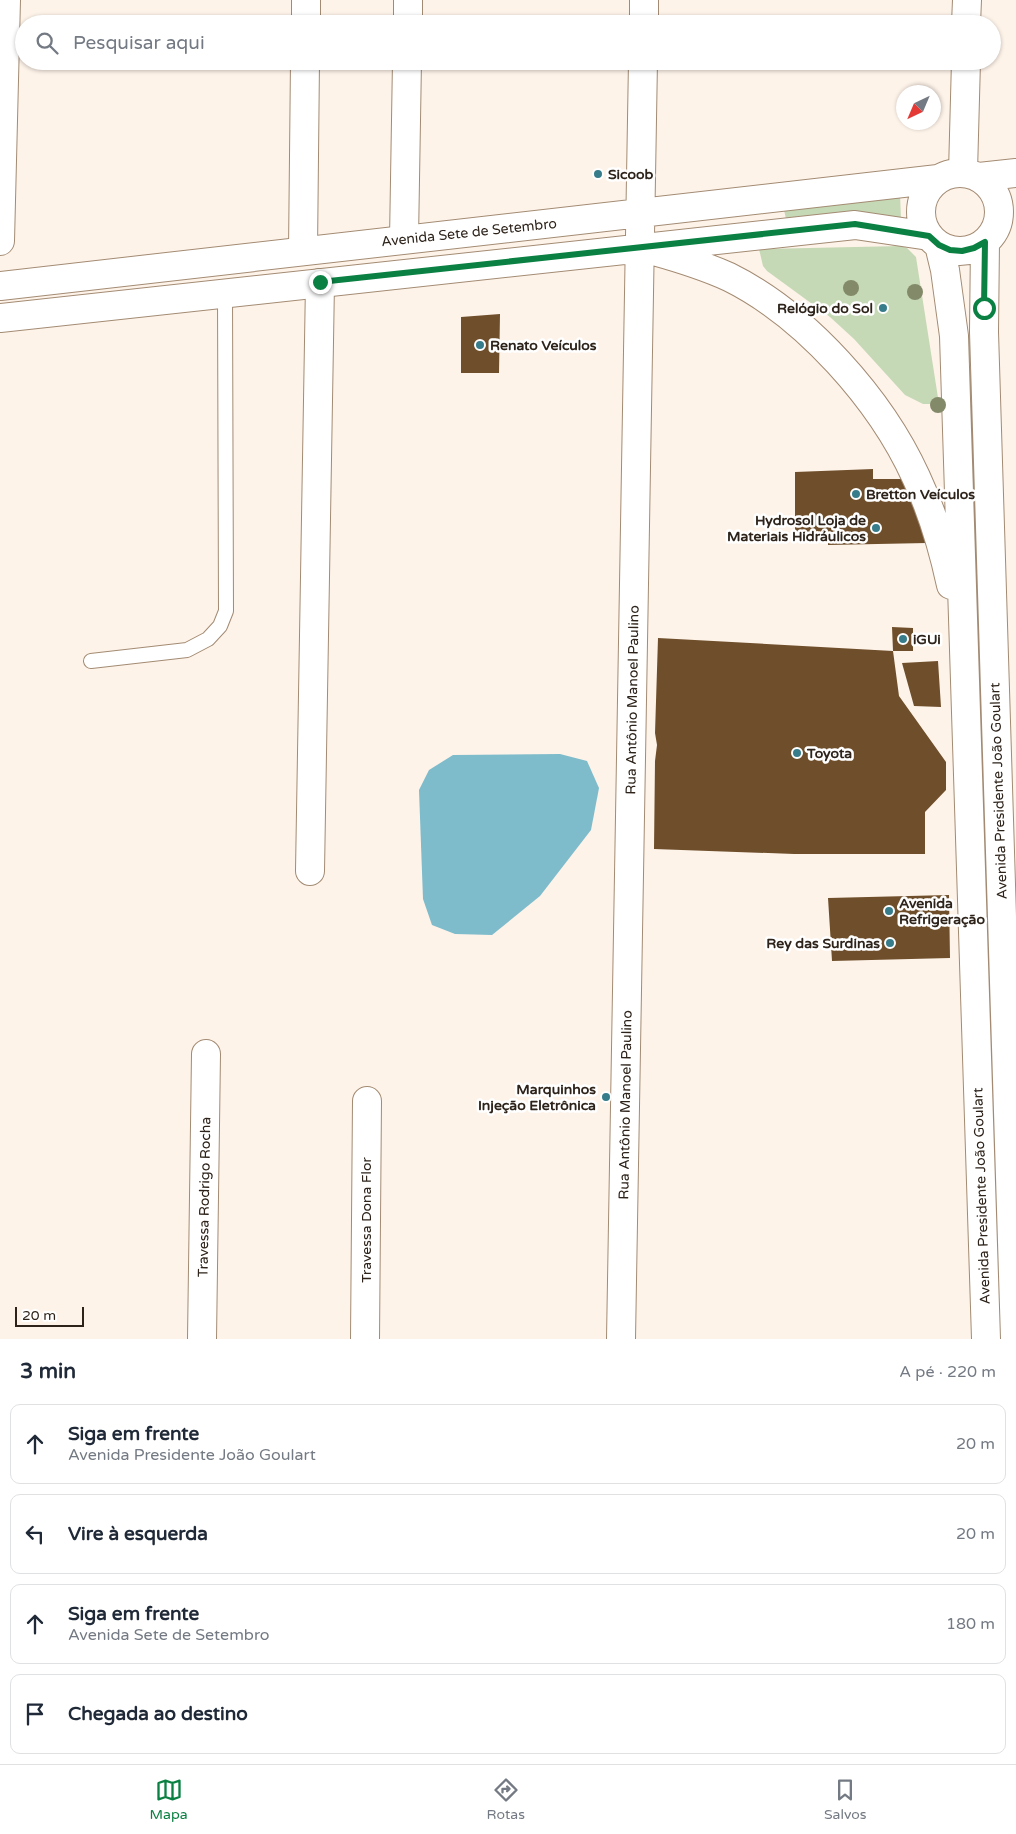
<!DOCTYPE html>
<html lang="pt">
<head>
<meta charset="utf-8">
<style>
  body { margin:0; font-family:"Varela Round",sans-serif; background:#f6f6f7; color:#1f2937 }
  .compass { position:absolute; left:896px; top:85px; width:45px; height:45px; border-radius:50%; background:#fff; box-shadow:0 1px 4px #0004; rotate:224deg }
  .scale { position:absolute; left:15px; bottom:12px; width:69px; box-sizing:border-box; padding-left:5px; border:2px solid #2d231a; border-top:0; font-size:14px; line-height:18px; white-space:nowrap; color:#2d231a; -webkit-text-stroke:4px #fff; paint-order:stroke }
  .stop { position:absolute; width:15px; height:15px; margin:-11px; border:4px solid #0b8043; border-radius:50%; background:#fff }
  .stop.end { background:#0b8043; border-color:#fff; box-shadow:0 1px 5px #0008 }
  .list { margin:0; padding:0; list-style:none }
  h2 { display:flex; justify-content:space-between; align-items:center; height:65px; margin:0; padding:0 20px; font-size:21px }
  h2 small { font-size:16px; font-weight:400; color:#747a83 }
  .list li { display:grid; grid-template-columns:32px 1fr auto; gap:15px; align-items:center; box-sizing:border-box; height:80px; margin:0 10px 10px; padding:0 10px; border:1px solid #e0e1e3; border-radius:10px }
  .list b { display:block; font-size:19px; white-space:nowrap }
  .list p { margin:0; font-size:16px; white-space:nowrap; color:#747a83 }
  .list em { font-size:16px; font-style:normal; color:#747a83 }
  .icon { flex:none; width:28px; height:28px; fill:none; stroke:currentColor; stroke-width:2; stroke-linecap:round; stroke-linejoin:round }
  .map { position:relative; flex:none; width:1016px; height:1339px; overflow:hidden }
  .search { position:absolute; background:#fff; box-shadow:0 1px 4px #0004; left:15px; right:15px; top:15px; height:55px; display:flex; align-items:center; gap:12px; box-sizing:border-box; padding:0 18px; border-radius:28px; color:#747a83; font-size:19px }
  .sheet { height:425px; background:#fff }
  nav { display:flex; justify-content:space-around; align-items:center; box-sizing:border-box; height:70px; border-top:1px solid #e0e1e3; background:#fff; font-size:14px; color:#747a83 }
  nav a { display:grid; justify-items:center; gap:2px }
  nav .on { color:#0b8043 }
  .map>svg:first-child { display:block }
</style>
</head>
<body>
<div class="map">
<svg width="1016" height="1339" viewBox="0 0 1016 1339">
  <rect width="100%" height="100%" fill="#fef3e9"/>
  <path fill="#c6d9b6" d="M900,194L901,219H786L784,210Z
    M901,246L907,248L916,257L939,404H923L905,395L854,339L830,317L767,271L763,266L759,249Z"/>
  <path fill="#7ebbcb" d="M560,754L587,761L599,788L591,830L540,896L492,935L455,934L432,925L423,899L419,790L429,770L453,755Z"/>
  <path fill="#6f4f2b" d="M500,314L499,373H461V317Z
    M873,469V479H914L927,543L828,545V535H795V472Z
    M892,627L913,628V651H893Z
    M658,638L893,651L899,696L946,762V790L925,812V854H794L654,849L655,761L657,745L655,733Z
    M938,661L941,707L914,706L902,663Z
    M949,895L950,958L832,961L828,898Z"/>
  <g fill="none" stroke-linecap="round" stroke-linejoin="round">
    <defs>
      <path id="lane" d="M91,661L187,650L208,639L220,626L226,611L225,293"/>
      <path id="street" d="M306,24V0
        M408,24V0
        M404,239L407,61
        M0,241L6,0
        M303,251L305,61
        M310,871L320,283
        M202,1339L206,1054
        M365,1339L367,1101"/>
      <path id="secondary" d="M644,24V0
        M966,24L967,0
        M963,172L966,61
        M921 212a39 39 0 1 1 78 0a39 39 0 1 1-78 0Z
        M979,177L1016,173
        M985,242L984,332L1015,1339
        M939,245L945,270L954,336L986,1339
        M654,251C679,258 705,266 729,277C806,315 881,400 916,477C932,511 943,548 951,585
        M0,286L938,179
        M0,318L855,225L929,236
        M621,1339L643,61"/>
    </defs>
    <use href="#lane" stroke="#a38b73" stroke-width="16"/>
    <use href="#street" stroke="#a38b73" stroke-width="30"/>
    <use href="#secondary" stroke="#a38b73" stroke-width="30"/>
    <use href="#lane" stroke="#fff" stroke-width="14"/>
    <use href="#street" stroke="#fff" stroke-width="28"/>
    <use href="#secondary" stroke="#fff" stroke-width="28"/>
  </g>
  <g fill="#838a6a">
    <circle cx="851" cy="288" r="8"/>
    <circle cx="915" cy="292" r="8"/>
    <circle cx="938" cy="405" r="8"/>
  </g>
  <g fill="none" stroke-linecap="round" stroke-linejoin="round">
    <path stroke="#0b8043" stroke-width="6" d="M320,282L855,224L929,236L939,245L950,250L962,251L974,248L985,242L984,308"/>
  </g>
  <g fill="#377c8a" stroke="#fff" stroke-width="2">
    <circle cx="598" cy="174" r="5"/>
    <circle cx="883" cy="308" r="5"/>
    <circle cx="480" cy="345" r="5"/>
    <circle cx="856" cy="494" r="5"/>
    <circle cx="876" cy="528" r="5"/>
    <circle cx="903" cy="639" r="5"/>
    <circle cx="797" cy="753" r="5"/>
    <circle cx="889" cy="911" r="5"/>
    <circle cx="890" cy="943" r="5"/>
    <circle cx="606" cy="1097" r="5"/>
  </g>
  <g text-anchor="middle" stroke-width="5" stroke-linejoin="round" paint-order="stroke">
    <g font-size="14" font-weight="bold" fill="#2d231a" stroke="#fff" text-anchor="start">
      <text x="608" y="179">Sicoob</text>
      <text x="873" y="313" text-anchor="end">Relógio do Sol</text>
      <text x="490" y="350">Renato Veículos</text>
      <text x="866" y="499">Bretton Veículos</text>
      <text x="866" y="525" text-anchor="end">Hydrosol Loja de<tspan x="866" dy="16">Materiais Hidráulicos</tspan></text>
      <text x="913" y="644">iGUi</text>
      <text x="807" y="758">Toyota</text>
      <text x="899" y="908">Avenida<tspan x="899" dy="16">Refrigeração</tspan></text>
      <text x="880" y="948" text-anchor="end">Rey das Surdinas</text>
      <text x="596" y="1094" text-anchor="end">Marquinhos<tspan x="596" dy="16">Injeção Eletrônica</tspan></text>
    </g>
    <g font-size="14" fill="#2d231a" stroke="#fff">
      <text transform="translate(469 232) rotate(-6)" y="5">Avenida Sete de Setembro</text>
      <text transform="translate(632 700) rotate(-89)" y="5">Rua Antônio Manoel Paulino</text>
      <text transform="translate(998 791) rotate(-92)" y="5">Avenida Presidente João Goulart</text>
      <text transform="translate(625 1105) rotate(-89)" y="5">Rua Antônio Manoel Paulino</text>
      <text transform="translate(981 1196) rotate(-92)" y="5">Avenida Presidente João Goulart</text>
      <text transform="translate(204 1197) rotate(-89)" y="5">Travessa Rodrigo Rocha</text>
      <text transform="translate(366 1220) rotate(-90)" y="5">Travessa Dona Flor</text>
    </g>
  </g>
</svg>
<svg class="compass" viewBox="-18 -18 36 36"><path d="M0-13l5 13h-10z" fill="#e53935"/><path d="M0 13l5-13h-10z" fill="#747a83"/></svg>
<div class="scale">20 m</div>
<div class="stop" style="left:984px;top:308px"></div>
<div class="stop end" style="left:320px;top:282px"></div>
<div class="search"><svg class="icon" aria-label="search" viewBox="0 0 24 24"><circle cx="10" cy="10" r="6"/><path d="M15 15l6 6"/></svg>Pesquisar aqui</div>
</div>
<section class="sheet">
<h2>3 min<small>A pé · 220 m</small></h2>
<ul class="list">
<li><svg class="icon" aria-label="ahead" viewBox="0 0 24 24"><path d="M12 20V5M6 11l6-6 6 6"/></svg><div><b>Siga em frente</b><p>Avenida Presidente João Goulart</p></div><em>20 m</em></li>
<li><svg class="icon" aria-label="left" viewBox="0 0 24 24"><path d="M17 20v-9H6M10 6l-5 5 5 5"/></svg><div><b>Vire à esquerda</b></div><em>20 m</em></li>
<li><svg class="icon" aria-label="ahead" viewBox="0 0 24 24"><path d="M12 20V5M6 11l6-6 6 6"/></svg><div><b>Siga em frente</b><p>Avenida Sete de Setembro</p></div><em>180 m</em></li>
<li><svg class="icon" aria-label="arrive" viewBox="0 0 24 24"><path d="M6 21V4h12l-3 4 3 4H6"/></svg><div><b>Chegada ao destino</b></div></li>
</ul>
</section>
<nav>
<a class="on"><svg class="icon" aria-label="map" viewBox="0 0 24 24"><path d="M3 6l6-2 6 2 6-2v14l-6 2-6-2-6 2zM9 4v14M15 6v14"/></svg>Mapa</a>
<a><svg class="icon" aria-label="directions" viewBox="0 0 24 24"><path d="M12 3l9 9-9 9-9-9zM9 14v-3h6M13 9l2 2-2 2"/></svg>Rotas</a>
<a><svg class="icon" aria-label="saved" viewBox="0 0 24 24"><path d="M7 4h10v16l-5-4-5 4z"/></svg>Salvos</a>
</nav>
</body>
</html>
